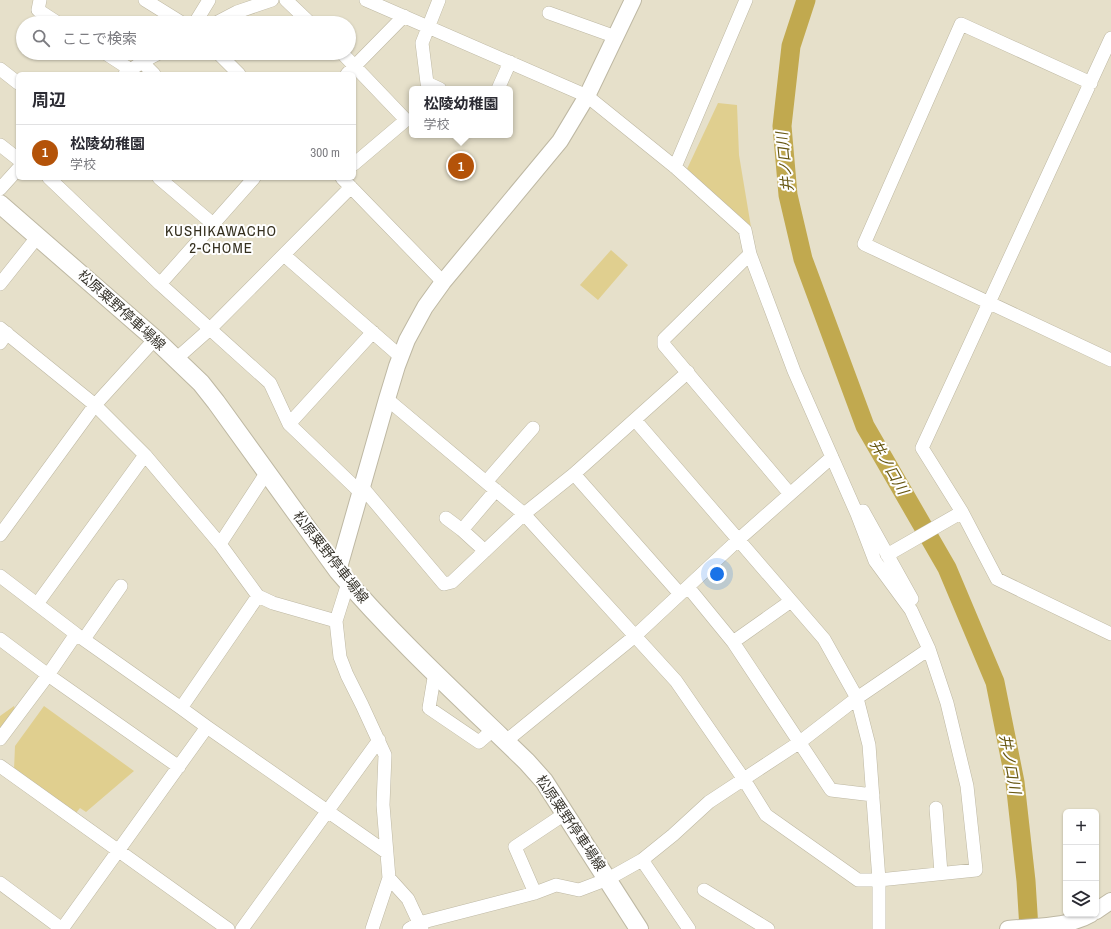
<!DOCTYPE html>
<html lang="ja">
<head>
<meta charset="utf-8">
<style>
  body { margin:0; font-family:"Archivo Narrow","Noto Sans JP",sans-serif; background:#f2f2f3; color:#2b2b33 }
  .controls { position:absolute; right:12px; bottom:12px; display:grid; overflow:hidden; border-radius:6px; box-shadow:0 1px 3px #0004 }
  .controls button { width:36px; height:36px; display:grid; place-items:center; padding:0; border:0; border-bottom:1px solid #e1e1e2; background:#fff; color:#2b2b33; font:20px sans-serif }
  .you { position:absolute; left:717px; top:574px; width:14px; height:14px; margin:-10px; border:3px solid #fff; border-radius:50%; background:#1a73e8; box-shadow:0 0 0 6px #1a73e833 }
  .badge { display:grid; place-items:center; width:26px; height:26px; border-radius:50%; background:#b45309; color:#fff; font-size:13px; font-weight:700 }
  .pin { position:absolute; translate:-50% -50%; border:2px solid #fff; box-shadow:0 1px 4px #0006 }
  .popup { position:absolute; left:409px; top:86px; width:104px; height:52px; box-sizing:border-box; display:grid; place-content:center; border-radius:6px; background:#fff; filter:drop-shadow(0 1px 3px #0005); font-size:13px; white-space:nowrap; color:#7c7c81 }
  .popup b { font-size:15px; color:#2b2b33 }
  .popup::after { content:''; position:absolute; left:50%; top:100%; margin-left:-8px; border:8px solid transparent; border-top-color:#fff }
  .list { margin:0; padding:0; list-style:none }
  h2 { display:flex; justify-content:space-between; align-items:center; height:52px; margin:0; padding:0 16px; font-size:17px }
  h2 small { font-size:13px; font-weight:400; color:#7c7c81 }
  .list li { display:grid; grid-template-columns:26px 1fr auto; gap:12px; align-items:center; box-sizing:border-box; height:56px; padding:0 16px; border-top:1px solid #e1e1e2 }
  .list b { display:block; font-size:15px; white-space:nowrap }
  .list p { margin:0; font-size:13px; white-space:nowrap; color:#7c7c81 }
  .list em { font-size:13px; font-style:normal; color:#7c7c81 }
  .icon { flex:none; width:22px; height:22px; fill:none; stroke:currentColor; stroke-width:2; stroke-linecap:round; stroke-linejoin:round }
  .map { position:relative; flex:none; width:1111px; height:929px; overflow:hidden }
  .search { position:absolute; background:#fff; box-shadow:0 1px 3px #0004; left:16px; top:16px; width:340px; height:44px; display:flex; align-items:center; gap:10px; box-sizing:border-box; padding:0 14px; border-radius:22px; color:#7c7c81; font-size:15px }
  .panel { position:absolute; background:#fff; box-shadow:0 1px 3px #0004; left:16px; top:72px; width:340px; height:108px; border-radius:6px }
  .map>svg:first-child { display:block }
</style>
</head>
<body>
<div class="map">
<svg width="1111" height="929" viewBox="0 0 1111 929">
  <rect width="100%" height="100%" fill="#e6e0ca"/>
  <path fill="#e0cf8f" d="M718,103L737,105L739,155L751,227L689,174L687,169Z
    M611,250L628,265L598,300L580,285Z
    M14,706L15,709L0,729V716Z
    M44,706L134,771L86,812L80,808L76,813L14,770L15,746Z"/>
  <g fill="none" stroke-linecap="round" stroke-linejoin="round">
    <path stroke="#c1a94f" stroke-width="19" d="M806,0L791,46L782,126L788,195L803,259L865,426L947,568L995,682L1015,782L1026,881L1029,929"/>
    <defs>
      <path id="minor" d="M40,0L38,10L58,23
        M145,0L182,23
        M286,0L310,23
        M366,0L587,96L675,167L745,230L750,254L794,371L857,514L875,561L911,610L929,649L947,703L967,786L976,870L879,880H858L766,815L743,778L676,681L635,636L524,514L387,399
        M439,0L422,43L427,83L440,89
        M549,13L616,37
        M195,23L209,0
        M216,23L237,12L272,0
        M1111,38L922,448L962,512L997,579L1111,634
        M105,53L131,70
        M218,53L239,74
        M342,53L406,120L354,164
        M142,62L154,74
        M0,69L18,83
        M125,74L142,62L159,53
        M347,74L404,16
        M1091,83L961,24L864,244L1111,360
        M498,89L510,62
        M0,145L18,159
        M675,167L746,0
        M49,178L160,284L270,383L289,424L361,493
        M159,178L213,224
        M342,178L443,282
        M0,189L18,169
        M750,254L664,339V345L790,494
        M284,255L401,357
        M0,284L38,236
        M160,284L254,178
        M0,328L95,405L145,455L220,544L258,596L273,603L336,621
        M0,343L7,333
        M176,359L211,328L351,187
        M635,420L824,639L857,698L869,745L879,880V929
        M289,424L373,332
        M574,474L680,594
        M486,482L533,428
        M363,488L444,584L452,582L524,514L574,474L688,372
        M862,511H863L912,599
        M446,518L462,530L485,551
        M462,530L496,490
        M0,535L95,405L155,339
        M220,544L267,472
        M887,555L962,512
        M0,576L76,634L181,708L207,727L386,852
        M348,583L336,621L340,657L347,675L362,705L385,755L383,805L389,878L372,929
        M688,587L733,642L831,790L873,795
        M37,604L145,455
        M0,639L48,675L179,767
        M84,639L121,586
        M733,642L791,601
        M435,672L429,708L479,742L494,729
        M181,708L258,596
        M0,739L48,675L76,634
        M506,741L635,636L738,540L832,457
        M0,766L228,929
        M936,808L941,873
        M642,860L689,929
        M389,878L408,899L422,929
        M0,883L62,929
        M704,890L768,929
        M535,893L515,847L566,813
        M62,929L207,727
        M242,929L379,740
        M409,929L419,923L535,893L556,885L579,890L608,879L642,860L673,835L709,802L800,742L857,698L929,649"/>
      <path id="tertiary" d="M338,571L387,399L397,366L407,340L425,307L443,282L560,141L587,96L633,0
        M1096,911L1111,901
        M1008,929C1034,926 1067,928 1091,914"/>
      <path id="secondary" d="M0,204L155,339L201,383L216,402L338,571C396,639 463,700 527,762L544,781L639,929"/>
    </defs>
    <use href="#minor" stroke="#beb8a3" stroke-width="14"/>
    <use href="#tertiary" stroke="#beb8a3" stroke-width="18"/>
    <use href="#secondary" stroke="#beb8a3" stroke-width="20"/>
    <use href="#minor" stroke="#fff" stroke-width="13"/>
    <use href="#tertiary" stroke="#fff" stroke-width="16"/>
    <use href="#secondary" stroke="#fff" stroke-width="18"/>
  </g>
  <g text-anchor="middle" stroke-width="4" stroke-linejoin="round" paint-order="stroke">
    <g font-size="14" fill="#37342c" stroke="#fff">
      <text transform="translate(122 310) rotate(42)" y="5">松原粟野停車場線</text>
      <text transform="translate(331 557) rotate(52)" y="5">松原粟野停車場線</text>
      <text transform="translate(571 823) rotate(56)" y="5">松原粟野停車場線</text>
    </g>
    <g font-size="15" font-style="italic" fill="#675712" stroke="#fff">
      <text transform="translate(785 162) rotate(-96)" y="5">井ノ口川</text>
      <text transform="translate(889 467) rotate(60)" y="5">井ノ口川</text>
      <text transform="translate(1010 764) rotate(80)" y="5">井ノ口川</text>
    </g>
    <g font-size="15" letter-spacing="1" fill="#35301f" stroke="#fff">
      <text x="221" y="236">KUSHIKAWACHO<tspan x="221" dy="17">2-CHOME</tspan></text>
    </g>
  </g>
</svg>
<div class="controls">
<button>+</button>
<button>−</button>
<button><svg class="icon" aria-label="layers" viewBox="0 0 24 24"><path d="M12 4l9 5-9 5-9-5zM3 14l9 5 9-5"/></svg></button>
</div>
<div class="you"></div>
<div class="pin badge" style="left:461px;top:166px">1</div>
<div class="popup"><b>松陵幼稚園</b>学校</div>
<div class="search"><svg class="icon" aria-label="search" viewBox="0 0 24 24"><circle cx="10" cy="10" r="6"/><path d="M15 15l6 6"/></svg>ここで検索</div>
<section class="panel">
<h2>周辺<small></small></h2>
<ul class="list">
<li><span class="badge">1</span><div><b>松陵幼稚園</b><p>学校</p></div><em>300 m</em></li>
</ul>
</section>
</div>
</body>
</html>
